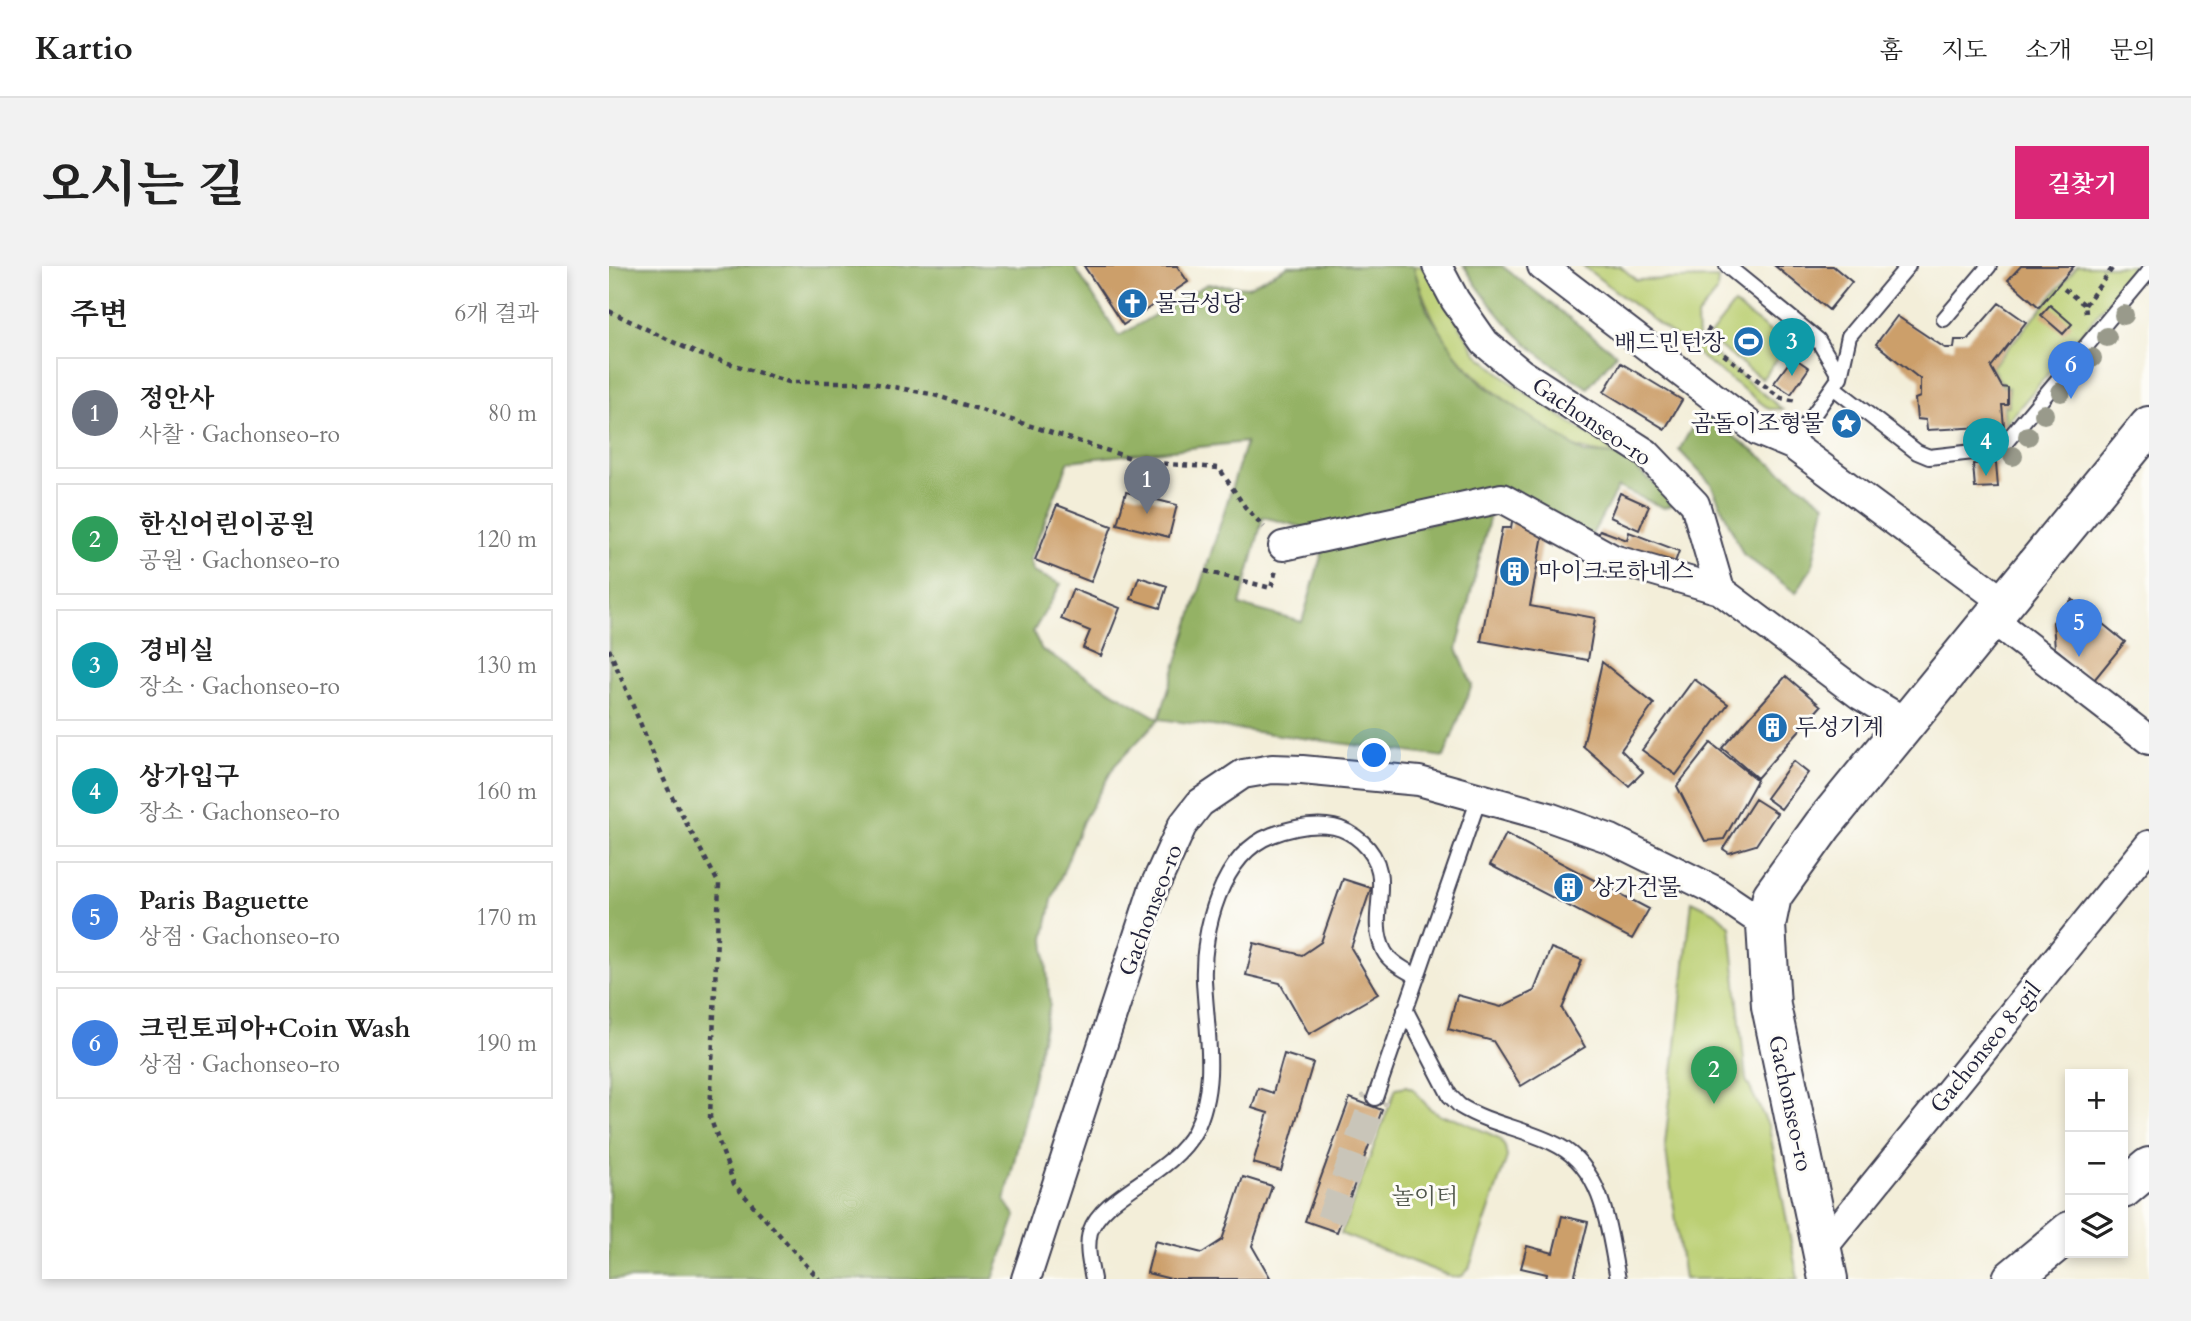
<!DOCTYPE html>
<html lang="ko">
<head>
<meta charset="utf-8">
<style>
  body { margin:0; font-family:Cardo,"Noto Serif KR",serif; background:#f2f2f2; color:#222 }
  .controls { position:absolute; right:21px; bottom:21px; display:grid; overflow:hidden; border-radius:0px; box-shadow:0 4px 10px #0003 }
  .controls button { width:63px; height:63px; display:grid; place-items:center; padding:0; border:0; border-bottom:2px solid #e0e0e0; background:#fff; color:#222; font:35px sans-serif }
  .you { position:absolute; left:766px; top:490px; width:24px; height:24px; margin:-18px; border:5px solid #fff; border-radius:50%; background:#1a73e8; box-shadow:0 0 0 10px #1a73e833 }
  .badge { display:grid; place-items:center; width:46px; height:46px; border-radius:50%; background:#db2777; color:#fff; font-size:23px; font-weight:700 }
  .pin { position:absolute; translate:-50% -58px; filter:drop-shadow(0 2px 4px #0008) }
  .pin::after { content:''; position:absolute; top:37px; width:24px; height:21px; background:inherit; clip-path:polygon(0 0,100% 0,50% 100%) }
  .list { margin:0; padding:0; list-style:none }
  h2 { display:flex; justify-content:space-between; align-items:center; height:91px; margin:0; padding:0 28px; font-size:30px }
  h2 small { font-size:23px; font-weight:400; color:#767676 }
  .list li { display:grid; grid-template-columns:46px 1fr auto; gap:21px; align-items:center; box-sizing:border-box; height:112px; margin:0 14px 14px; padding:0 14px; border:2px solid #e0e0e0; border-radius:0px }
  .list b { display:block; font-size:26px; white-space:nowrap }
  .list p { margin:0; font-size:23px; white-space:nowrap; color:#767676 }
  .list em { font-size:23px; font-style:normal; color:#767676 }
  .icon { flex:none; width:38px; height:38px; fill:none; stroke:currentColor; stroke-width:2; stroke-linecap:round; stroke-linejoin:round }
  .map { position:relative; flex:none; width:1540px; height:1013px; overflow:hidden; border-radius:0px }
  header { display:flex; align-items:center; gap:42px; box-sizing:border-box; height:98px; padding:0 35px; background:#fff; border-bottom:2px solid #e0e0e0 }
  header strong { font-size:33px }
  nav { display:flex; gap:38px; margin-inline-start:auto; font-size:24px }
  .intro { display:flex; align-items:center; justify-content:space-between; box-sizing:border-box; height:168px; padding:0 42px }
  h1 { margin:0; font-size:49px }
  .button { padding:18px 32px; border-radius:0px; background:#db2777; color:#fff; font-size:24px; font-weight:700 }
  main { display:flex; gap:42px; padding:0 42px }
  aside { flex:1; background:#fff; border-radius:0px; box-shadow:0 4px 10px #0003 }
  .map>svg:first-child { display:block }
</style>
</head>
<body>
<header>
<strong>Kartio</strong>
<nav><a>홈</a><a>지도</a><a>소개</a><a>문의</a></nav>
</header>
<div class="intro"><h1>오시는 길</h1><a class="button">길찾기</a></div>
<main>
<aside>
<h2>주변<small>6개 결과</small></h2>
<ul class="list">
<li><span class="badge" style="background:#6b7280">1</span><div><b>정안사</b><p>사찰 · Gachonseo-ro</p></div><em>80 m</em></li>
<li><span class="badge" style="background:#2e9e5b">2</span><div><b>한신어린이공원</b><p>공원 · Gachonseo-ro</p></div><em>120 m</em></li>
<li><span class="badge" style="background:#0f9aa8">3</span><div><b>경비실</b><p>장소 · Gachonseo-ro</p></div><em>130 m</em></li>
<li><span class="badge" style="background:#0f9aa8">4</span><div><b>상가입구</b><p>장소 · Gachonseo-ro</p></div><em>160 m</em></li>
<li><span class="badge" style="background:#3f7fe0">5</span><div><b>Paris Baguette</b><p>상점 · Gachonseo-ro</p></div><em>170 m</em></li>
<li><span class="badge" style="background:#3f7fe0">6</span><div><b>크린토피아+Coin Wash</b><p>상점 · Gachonseo-ro</p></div><em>190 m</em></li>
</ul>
</aside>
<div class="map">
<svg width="1540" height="1013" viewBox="0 0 1540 1013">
  <rect width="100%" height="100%" fill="#fdfcf7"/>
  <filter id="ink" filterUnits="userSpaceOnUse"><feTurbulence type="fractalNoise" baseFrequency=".0143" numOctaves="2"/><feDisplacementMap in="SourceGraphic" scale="14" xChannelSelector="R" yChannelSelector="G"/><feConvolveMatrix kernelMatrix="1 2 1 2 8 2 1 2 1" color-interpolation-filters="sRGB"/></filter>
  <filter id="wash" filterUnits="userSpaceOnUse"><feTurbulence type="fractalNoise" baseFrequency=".00686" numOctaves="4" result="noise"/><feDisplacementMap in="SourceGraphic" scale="28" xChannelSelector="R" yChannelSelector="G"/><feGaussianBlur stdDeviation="1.57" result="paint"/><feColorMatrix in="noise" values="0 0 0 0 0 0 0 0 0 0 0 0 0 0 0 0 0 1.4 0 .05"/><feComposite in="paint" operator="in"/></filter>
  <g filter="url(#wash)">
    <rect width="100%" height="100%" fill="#f3eed9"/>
    <path fill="#bbcf73" stroke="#6e7857" stroke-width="2" d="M804,0H815L868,88L911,123L1010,189C963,186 956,177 919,150C854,105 828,77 804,0Z
      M974,0H1011L1027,14L1109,12L1108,26L1088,50L1089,75L1173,143H1160Z
      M1468,0H1529L1396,159L1395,140H1400V122L1394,120L1383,101Z
      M1125,38L1179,79L1153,113L1099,72Z
      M1083,635L1106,646L1121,660L1137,814L1160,861L1189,1013H1075L1056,878Z
      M797,820L804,823L819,841L832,850L846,852L890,872L896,881L898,891L860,1003L853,1010L843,1011L732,968L787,822Z"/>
    <path fill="#94b265" stroke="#5b6a50" stroke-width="2" fill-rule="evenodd" d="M0,0H465L510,70L598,18L639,21L679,0H804L818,44L851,95L874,119L975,187L1010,189L1060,230L1064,238L1055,242L1009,221L979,276L903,229L705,264L654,251L631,339L693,356L715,280L882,245L848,383L863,419L835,491L550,453L506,499L474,555L443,634L435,673L441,738L396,935L407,950L384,1013H0ZM637,176L550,453L433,384L424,366L452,318L424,306L420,294L460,195Z
      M855,0H893L1007,88L979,122C923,88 889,55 855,0Z
      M1092,146L1216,238L1203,301L1187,327L1134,288L1102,218L1070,184Z"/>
    <g id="blocks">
      <path fill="#cc9f6a" d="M475,0H568L579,16L514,59Z
        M1166,0H1224L1243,16L1220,44Z
        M1412,0H1465L1430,41L1399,14Z
        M1390,37L1417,56L1382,101L1393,121L1399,122V139H1393L1395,160L1318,164L1317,154L1308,153L1306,133L1311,131V113L1267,78L1288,50L1336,82H1345L1346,74H1358Z
        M1441,39L1463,58L1454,68L1432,49Z
        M1184,91L1200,102L1182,128L1165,117Z
        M1012,97L1073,134L1056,163L995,126Z
        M1387,197L1389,221L1366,222L1364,198Z
        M517,226L568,239L560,271L508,258Z
        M1011,227L1040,240L1030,264L1001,251Z
        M448,239L503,260L482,316L426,294Z
        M904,249L930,261L928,268L934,269L921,340L986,352L979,394L872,375L893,262H902Z
        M991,264L1018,274L1020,266L1070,285L1065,299L988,272Z
        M530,311L558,320L551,342L522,333Z
        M464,323L511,342L492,390L474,382L481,365L452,353Z
        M1463,333L1516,376L1485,414L1446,382L1444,356Z
        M993,396L1045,438L1012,484L1034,506L1020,520L974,480Z
        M1177,410L1212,440L1148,512L1113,482Z
        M1085,413L1119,438L1067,509L1033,484Z
        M1102,477L1148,514L1115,573L1096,575L1068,520Z
        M1184,495L1199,507L1172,543L1157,532Z
        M1146,533L1168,547L1147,579L1120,587L1114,583Z
        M897,568L1040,643L1023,673L881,599Z
        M734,613L762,622L742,682L769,728L700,768L671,717L637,709L645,677L693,689L712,676Z
        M942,682L973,694L953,743L976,781L912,820L884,775L839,763L848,729L892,741L925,725Z
        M675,788L704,797L672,905L644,897L659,847L643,842L649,822L664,827Z
        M741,832L773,844L728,966L696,955Z
        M634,911L663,920L643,980L662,1013H562L538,1007L546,975L593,987L613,974Z
        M953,950L979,956L965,1013H937L938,1008L912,1002L918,980L944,987Z"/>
    </g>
  </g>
  <g filter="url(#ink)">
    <use href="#blocks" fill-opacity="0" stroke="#414153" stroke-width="2"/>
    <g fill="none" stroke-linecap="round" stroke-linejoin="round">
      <path stroke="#c9c5b9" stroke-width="28" stroke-dasharray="28 14" stroke-linecap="butt" d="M721,954L766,832"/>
      <defs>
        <path id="lane" d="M1118,0L1209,74L1231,111
          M1335,53L1380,0
          M1224,121L1308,186L1320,191L1391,183L1540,5
          M1183,179L1231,111L1240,70L1299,0
          M796,743L841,830L851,840C882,859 919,863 950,880C996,905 1000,968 1009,1013
          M766,832L870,532
          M484,1013C481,998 477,982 481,966C494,927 562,910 586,865C610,818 597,763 595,714C593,665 612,588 663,569C682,562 705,557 725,561C736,563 745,569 753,576C790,610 756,647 775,685C781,697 797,704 808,711"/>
        <path id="street" d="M828,0L846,34L876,77L912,107L1037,187L1086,238L1111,324L1251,429L1298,457
          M933,0L1149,165L1183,179L1395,336
          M674,280L893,232L1004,293L1111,324
          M1382,352L1540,474
          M1213,983L1540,579
          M417,1013L544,624L573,560L591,537L634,508L663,503L693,504L810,515L940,551L1002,573L1105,624L1157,659"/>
        <path id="secondary" d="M1514,923L1540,901
          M1219,1013L1162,740L1157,659L1163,630L1214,559L1540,160
          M1403,1013L1461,965"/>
      </defs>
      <use href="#lane" stroke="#414153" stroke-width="18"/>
      <use href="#street" stroke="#414153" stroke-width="32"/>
      <use href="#secondary" stroke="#414153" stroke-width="42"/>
      <path stroke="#414153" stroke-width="4.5" stroke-dasharray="5 5" stroke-linecap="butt" d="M1455,23L1476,39L1477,47
        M1476,39L1505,0
        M0,45L87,87L180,116H258L322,128L534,196L610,202L636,241L655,261
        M1101,62L1093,72L1172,132L1188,135
        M596,305L662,322L667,304
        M0,383L59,523L110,618L101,851L125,918L210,1013"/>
      <use href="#lane" stroke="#fff" stroke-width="14"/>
      <use href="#street" stroke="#fff" stroke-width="28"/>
      <use href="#secondary" stroke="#fff" stroke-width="38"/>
    </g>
    <g fill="#999a8b">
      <circle cx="1515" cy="49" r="10"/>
      <circle cx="1498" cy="71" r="10"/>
      <circle cx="1483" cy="92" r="10"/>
      <circle cx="1452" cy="126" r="10"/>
      <circle cx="1435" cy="148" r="10"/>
      <circle cx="1419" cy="170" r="10"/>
      <circle cx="1404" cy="190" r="10"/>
    </g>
  </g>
  <defs>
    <symbol id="church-disc" viewBox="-11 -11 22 22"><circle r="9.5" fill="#1f6fb2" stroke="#fdfcf7"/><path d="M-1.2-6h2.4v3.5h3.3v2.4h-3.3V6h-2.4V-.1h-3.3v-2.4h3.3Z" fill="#fff"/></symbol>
    <symbol id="stadium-disc" viewBox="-11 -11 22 22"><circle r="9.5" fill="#1f6fb2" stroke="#fdfcf7"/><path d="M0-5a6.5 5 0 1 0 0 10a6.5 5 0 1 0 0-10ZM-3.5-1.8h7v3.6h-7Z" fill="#fff"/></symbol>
    <symbol id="sight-disc" viewBox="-11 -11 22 22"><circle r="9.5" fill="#1f6fb2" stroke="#fdfcf7"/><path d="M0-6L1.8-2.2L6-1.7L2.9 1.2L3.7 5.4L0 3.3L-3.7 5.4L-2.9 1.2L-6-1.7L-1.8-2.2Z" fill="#fff"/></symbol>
    <symbol id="building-disc" viewBox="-11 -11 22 22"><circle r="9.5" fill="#1f6fb2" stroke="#fdfcf7"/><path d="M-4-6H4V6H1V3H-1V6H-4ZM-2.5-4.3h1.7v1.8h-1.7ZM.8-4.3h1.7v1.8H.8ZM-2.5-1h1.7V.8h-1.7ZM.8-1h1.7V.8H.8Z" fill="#fff"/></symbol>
  </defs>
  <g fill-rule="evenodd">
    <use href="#church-disc" x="506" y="20" width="35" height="35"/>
    <use href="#stadium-disc" x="1122" y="58" width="35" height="35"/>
    <use href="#sight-disc" x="1220" y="140" width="35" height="35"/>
    <use href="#building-disc" x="888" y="288" width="35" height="35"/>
    <use href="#building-disc" x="1146" y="444" width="35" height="35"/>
    <use href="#building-disc" x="942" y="604" width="35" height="35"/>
  </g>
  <g text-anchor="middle" stroke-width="6" stroke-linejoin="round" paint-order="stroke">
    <g font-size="23" fill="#22223b" stroke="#fdfcf7" text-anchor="start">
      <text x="546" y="45">물금성당</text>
      <text x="1116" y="84" text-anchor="end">배드민턴장</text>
      <text x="1215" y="165" text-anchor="end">곰돌이조형물</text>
      <text x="929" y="313">마이크로하네스</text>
      <text x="1186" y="469">두성기계</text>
      <text x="983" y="629">상가건물</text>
    </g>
    <g font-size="23" fill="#22223b" stroke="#fdfcf7">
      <text transform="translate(983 155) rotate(34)" y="8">Gachonseo-ro</text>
      <text transform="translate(541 644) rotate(-69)" y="8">Gachonseo-ro</text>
      <text transform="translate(1376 781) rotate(-51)" y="8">Gachonseo 8-gil</text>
      <text transform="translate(1182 837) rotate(78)" y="8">Gachonseo-ro</text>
    </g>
    <g font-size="23" fill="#50564c" stroke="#fdfcf7">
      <text x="816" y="938">놀이터</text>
    </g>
  </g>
</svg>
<div class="controls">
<button>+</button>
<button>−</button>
<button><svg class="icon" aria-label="layers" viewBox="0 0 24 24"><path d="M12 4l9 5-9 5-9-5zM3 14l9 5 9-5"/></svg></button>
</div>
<div class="you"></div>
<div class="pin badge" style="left:538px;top:248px;background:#6b7280">1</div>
<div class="pin badge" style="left:1105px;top:838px;background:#2e9e5b">2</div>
<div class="pin badge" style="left:1183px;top:110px;background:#0f9aa8">3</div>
<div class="pin badge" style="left:1377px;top:210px;background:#0f9aa8">4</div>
<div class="pin badge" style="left:1470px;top:391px;background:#3f7fe0">5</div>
<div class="pin badge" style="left:1462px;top:133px;background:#3f7fe0">6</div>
</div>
</main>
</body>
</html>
